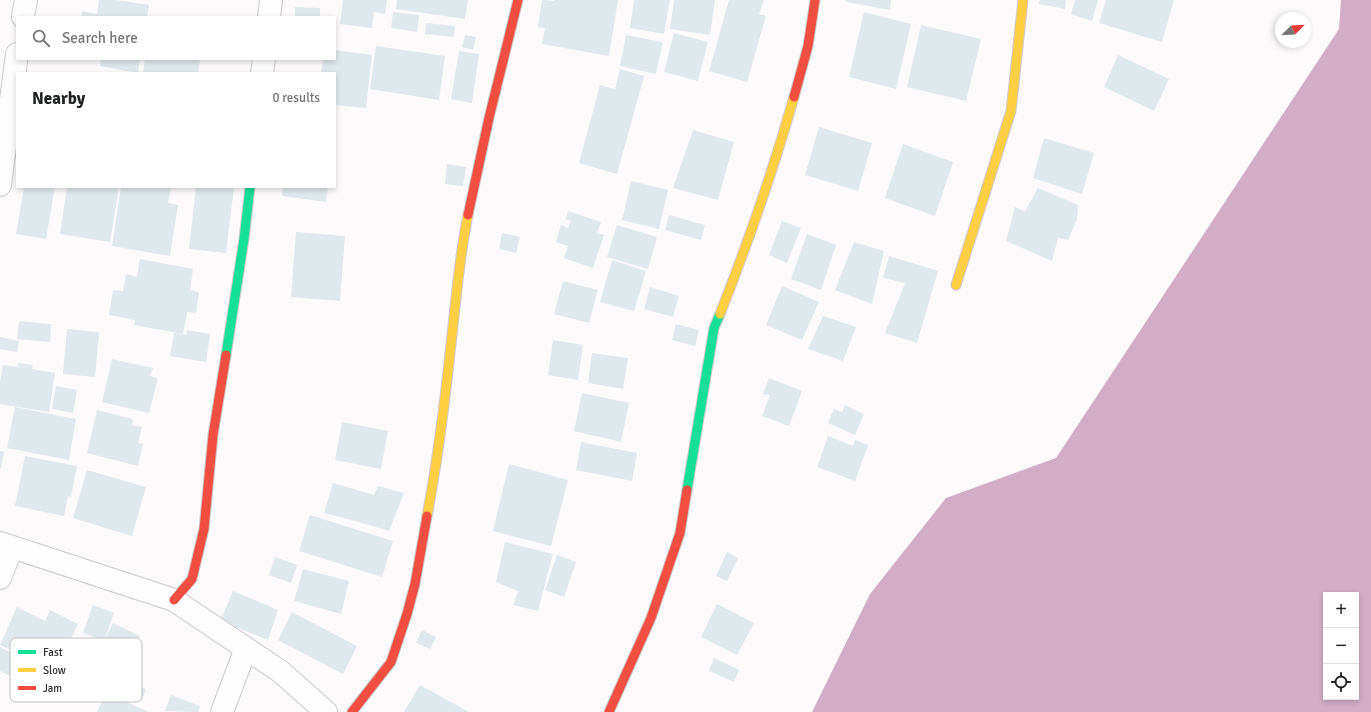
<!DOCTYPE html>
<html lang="en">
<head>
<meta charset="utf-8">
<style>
  body { margin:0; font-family:Signika,sans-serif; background:#f2f2f2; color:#202124 }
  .controls { position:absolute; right:12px; bottom:12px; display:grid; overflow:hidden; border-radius:0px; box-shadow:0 2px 6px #0003 }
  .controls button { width:36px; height:36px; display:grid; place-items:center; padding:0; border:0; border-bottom:1px solid #e0e0e0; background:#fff; color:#202124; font:20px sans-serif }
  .compass { position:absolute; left:1275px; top:12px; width:36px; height:36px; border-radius:50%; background:#fff; box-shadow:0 2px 6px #0003; rotate:66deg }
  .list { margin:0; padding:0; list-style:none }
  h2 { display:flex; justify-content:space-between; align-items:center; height:52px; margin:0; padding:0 16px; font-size:17px }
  h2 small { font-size:13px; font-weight:400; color:#757577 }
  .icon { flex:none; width:22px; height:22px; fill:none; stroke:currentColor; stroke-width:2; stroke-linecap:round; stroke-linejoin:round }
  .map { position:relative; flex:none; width:1371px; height:712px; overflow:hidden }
  .search { position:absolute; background:#fff; box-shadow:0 2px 6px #0003; left:16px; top:16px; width:320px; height:44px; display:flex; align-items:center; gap:10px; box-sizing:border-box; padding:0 14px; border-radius:0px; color:#757577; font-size:15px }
  .panel { position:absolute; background:#fff; box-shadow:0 2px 6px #0003; left:16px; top:72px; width:320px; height:116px; border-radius:0px }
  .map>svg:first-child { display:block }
</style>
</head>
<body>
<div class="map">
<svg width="1371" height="712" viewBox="0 0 1371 712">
  <rect width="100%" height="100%" fill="#fdfafc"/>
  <path fill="#d1aec6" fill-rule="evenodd" d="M1341,0H1371V712H812L870,594L946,498L1056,458L1339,29ZM1326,595H1356V697H1326Z"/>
  <path fill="#dfe8ec" d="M99,0H116L149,5L147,17H81L82,11L97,14Z
    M343,0H387L385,14L374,12L372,28L340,24Z
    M397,0H468L465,19L396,9Z
    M542,0L554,1V0H618L609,56L542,44L545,28L538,27Z
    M634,0H670L664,34L630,28Z
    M674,0H715L710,35L670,29Z
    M729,0H764L759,14L766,16L747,82L709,71Z
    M846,0H891L890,10L846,2Z
    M1040,0H1066L1065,9L1039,4Z
    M1075,0H1098L1092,21L1071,14Z
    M1106,0H1174L1162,42L1099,23Z
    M295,7L320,8V17H295Z
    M393,12L419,15L417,32L391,28Z
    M864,12L911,24L896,89L849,77Z
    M426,23L455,26L454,37L425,34Z
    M921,25L981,39L966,101L907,87Z
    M674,33L708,42L698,81L664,72Z
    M465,35L476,37L473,50L462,47Z
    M626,35L663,42L656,74L620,66Z
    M376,46L445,56L439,100L370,89Z
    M335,50L372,55L366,108L335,105V73H321L323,59H335Z
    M459,51L479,54L472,103L451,99Z
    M1118,55L1169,79L1154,111L1104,87Z
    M101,59H140L138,73L100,66Z
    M145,59H187L200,60L198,73H143Z
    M620,69L644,76L617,174L579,163L600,85L615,89Z
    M819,127L872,143L858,191L805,175Z
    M693,130L734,142L718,200L673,188Z
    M1044,138L1094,153L1082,194L1033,178Z
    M903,144L953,162L935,216L885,198Z
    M447,164L466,167L463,186L445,184Z
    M631,181L668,190L659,229L622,220Z
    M24,187H55L46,239L16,234Z
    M67,187H119L110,242L60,234Z
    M121,187H171L168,203L178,205L170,256L112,246Z
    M196,187H234L226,253L189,249Z
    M283,187H328L326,202L282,196Z
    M1038,188L1078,205L1077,219L1068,240L1058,238L1052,261L1006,241L1015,207L1025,211Z
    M568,211L601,222L597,233L604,235L593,268L564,258L568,246L556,242L561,225L568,228L571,221L566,219Z
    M669,215L705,225L701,240L665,230Z
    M782,221L801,228L787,263L769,255Z
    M617,225L657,237L648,269L607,257Z
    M296,232L345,236L340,301L291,297Z
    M502,233L520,237L516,253L499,249Z
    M807,234L836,245L821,290L791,279Z
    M854,242L884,251L872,304L835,290Z
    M889,256L938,271L917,343L885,333L905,283L883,278Z
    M140,259L193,269L190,290L199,292L196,313L187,312L183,334L134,325L135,320L109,315L113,290L123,291L126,274L137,277Z
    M612,260L646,271L634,311L600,302Z
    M563,281L598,290L589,323L554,314Z
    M782,286L819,302L802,340L766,325Z
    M650,287L679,296L673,317L644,309Z
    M823,316L856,327L843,361L808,349Z
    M19,321L51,324L50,342L17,339Z
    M676,324L699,330L695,346L672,340Z
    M67,329L99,332L95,377L63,374Z
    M187,330L210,334L206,362L170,356L174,333L186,335Z
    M0,337L19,341L17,352L0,349Z
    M553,340L583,345L578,380L548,375Z
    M592,353L628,358L623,389L588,383Z
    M112,359L153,368L150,376L158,378L149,413L102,402Z
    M18,363L33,365L32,369L55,373L49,412L0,404V381L3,365L18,367Z
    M769,378L802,391L789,426L762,416L770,395L763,394Z
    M56,386L77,390L73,413L52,409Z
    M582,393L629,403L621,442L574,431Z
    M845,405L864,414L855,435L828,423L834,409L842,412Z
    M15,407L76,419L69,460L7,448Z
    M97,410L133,419L132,425L142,427L138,443L143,444L138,466L87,453Z
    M342,422L388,431L381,469L335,460Z
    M828,436L853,446L855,440L868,445L855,481L817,467Z
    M581,442L637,453L632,481L576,470Z
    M0,451L4,452L1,468H0Z
    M25,456L77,466L71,497L68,496L64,516L15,506Z
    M509,464L568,480L551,546L493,531Z
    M87,470L146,487L132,536L73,518Z
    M333,483L374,495L378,486L404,493L389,531L355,521L324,513Z
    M310,515L393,541L382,577L299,551Z
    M505,542L553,554L538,611L513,605L518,591L496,582Z
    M727,552L738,558L727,581L716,576Z
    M557,555L576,562L564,597L545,590Z
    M275,557L297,565L291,583L269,575Z
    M303,569L349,581L341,614L294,601Z
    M233,591L278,610L268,640L220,621Z
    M717,604L754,623L737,655L701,637Z
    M93,605L114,613L104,641L83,633Z
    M17,607L45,621L50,610L78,624L66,648L97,663L86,686L0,645Z
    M292,612L357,646L343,674L278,640Z
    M113,623L140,636L122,672L95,659Z
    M422,630L436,637L430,649L416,643Z
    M0,647L24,659L14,678L0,671Z
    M714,658L739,670L734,682L709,671Z
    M420,685L469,712H404Z
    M141,687L146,689L142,700L137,698Z
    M105,693L149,712H97Z
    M171,695L200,706L198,712L165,711Z"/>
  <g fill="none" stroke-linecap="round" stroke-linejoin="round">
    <defs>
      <path id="street" d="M23,17L26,0
        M269,17L271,0
        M262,73L264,59
        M0,185L17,54
        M0,543L174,600L281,672L326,712
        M0,578L12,547
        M222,712L246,648"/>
      <path id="fast" d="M226,355L244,239L250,187
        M687,490L714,328L720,314"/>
      <path id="slow" d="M956,285L1011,111L1023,0
        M720,314C748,243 773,171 794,97
        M427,516C438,459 445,401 451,344C456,301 459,258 468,215"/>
      <path id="jam" d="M794,97L808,46L815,0
        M468,215L489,118L518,0
        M174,600L192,579L204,529L213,435L226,355
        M352,712L391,662L407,614L415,584L427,516
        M609,712L651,618L680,533L687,490"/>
    </defs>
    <use href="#street" stroke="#cbc8ca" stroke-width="24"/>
    <use href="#fast" stroke="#cbc8ca" stroke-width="11"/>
    <use href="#slow" stroke="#cbc8ca" stroke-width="11"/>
    <use href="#jam" stroke="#cbc8ca" stroke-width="11"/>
    <use href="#street" stroke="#fffeff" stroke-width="22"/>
    <use href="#fast" stroke="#16e098" stroke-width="9"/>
    <use href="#slow" stroke="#ffcf43" stroke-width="9"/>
    <use href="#jam" stroke="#f24e42" stroke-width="9"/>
  </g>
  <rect x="10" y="638" width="132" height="64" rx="6" fill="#fff" stroke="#c2c1c1" stroke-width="1"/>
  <rect x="18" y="650" width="18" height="4" fill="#16e098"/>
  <rect x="18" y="668" width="18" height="4" fill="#ffcf43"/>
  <rect x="18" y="686" width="18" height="4" fill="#f24e42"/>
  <g font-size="11" fill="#322f31">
    <text x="43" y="656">Fast</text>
    <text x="43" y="674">Slow</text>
    <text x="43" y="692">Jam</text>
  </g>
</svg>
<div class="controls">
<button>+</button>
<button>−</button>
<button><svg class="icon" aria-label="locate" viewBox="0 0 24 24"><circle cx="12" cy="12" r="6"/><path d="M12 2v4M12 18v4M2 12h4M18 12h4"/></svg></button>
</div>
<svg class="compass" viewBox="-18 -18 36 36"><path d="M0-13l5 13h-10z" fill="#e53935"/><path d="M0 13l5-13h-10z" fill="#757577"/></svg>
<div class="search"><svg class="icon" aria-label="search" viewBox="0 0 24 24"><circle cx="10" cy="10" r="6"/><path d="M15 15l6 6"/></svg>Search here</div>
<section class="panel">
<h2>Nearby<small>0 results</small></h2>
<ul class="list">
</ul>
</section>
</div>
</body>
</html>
